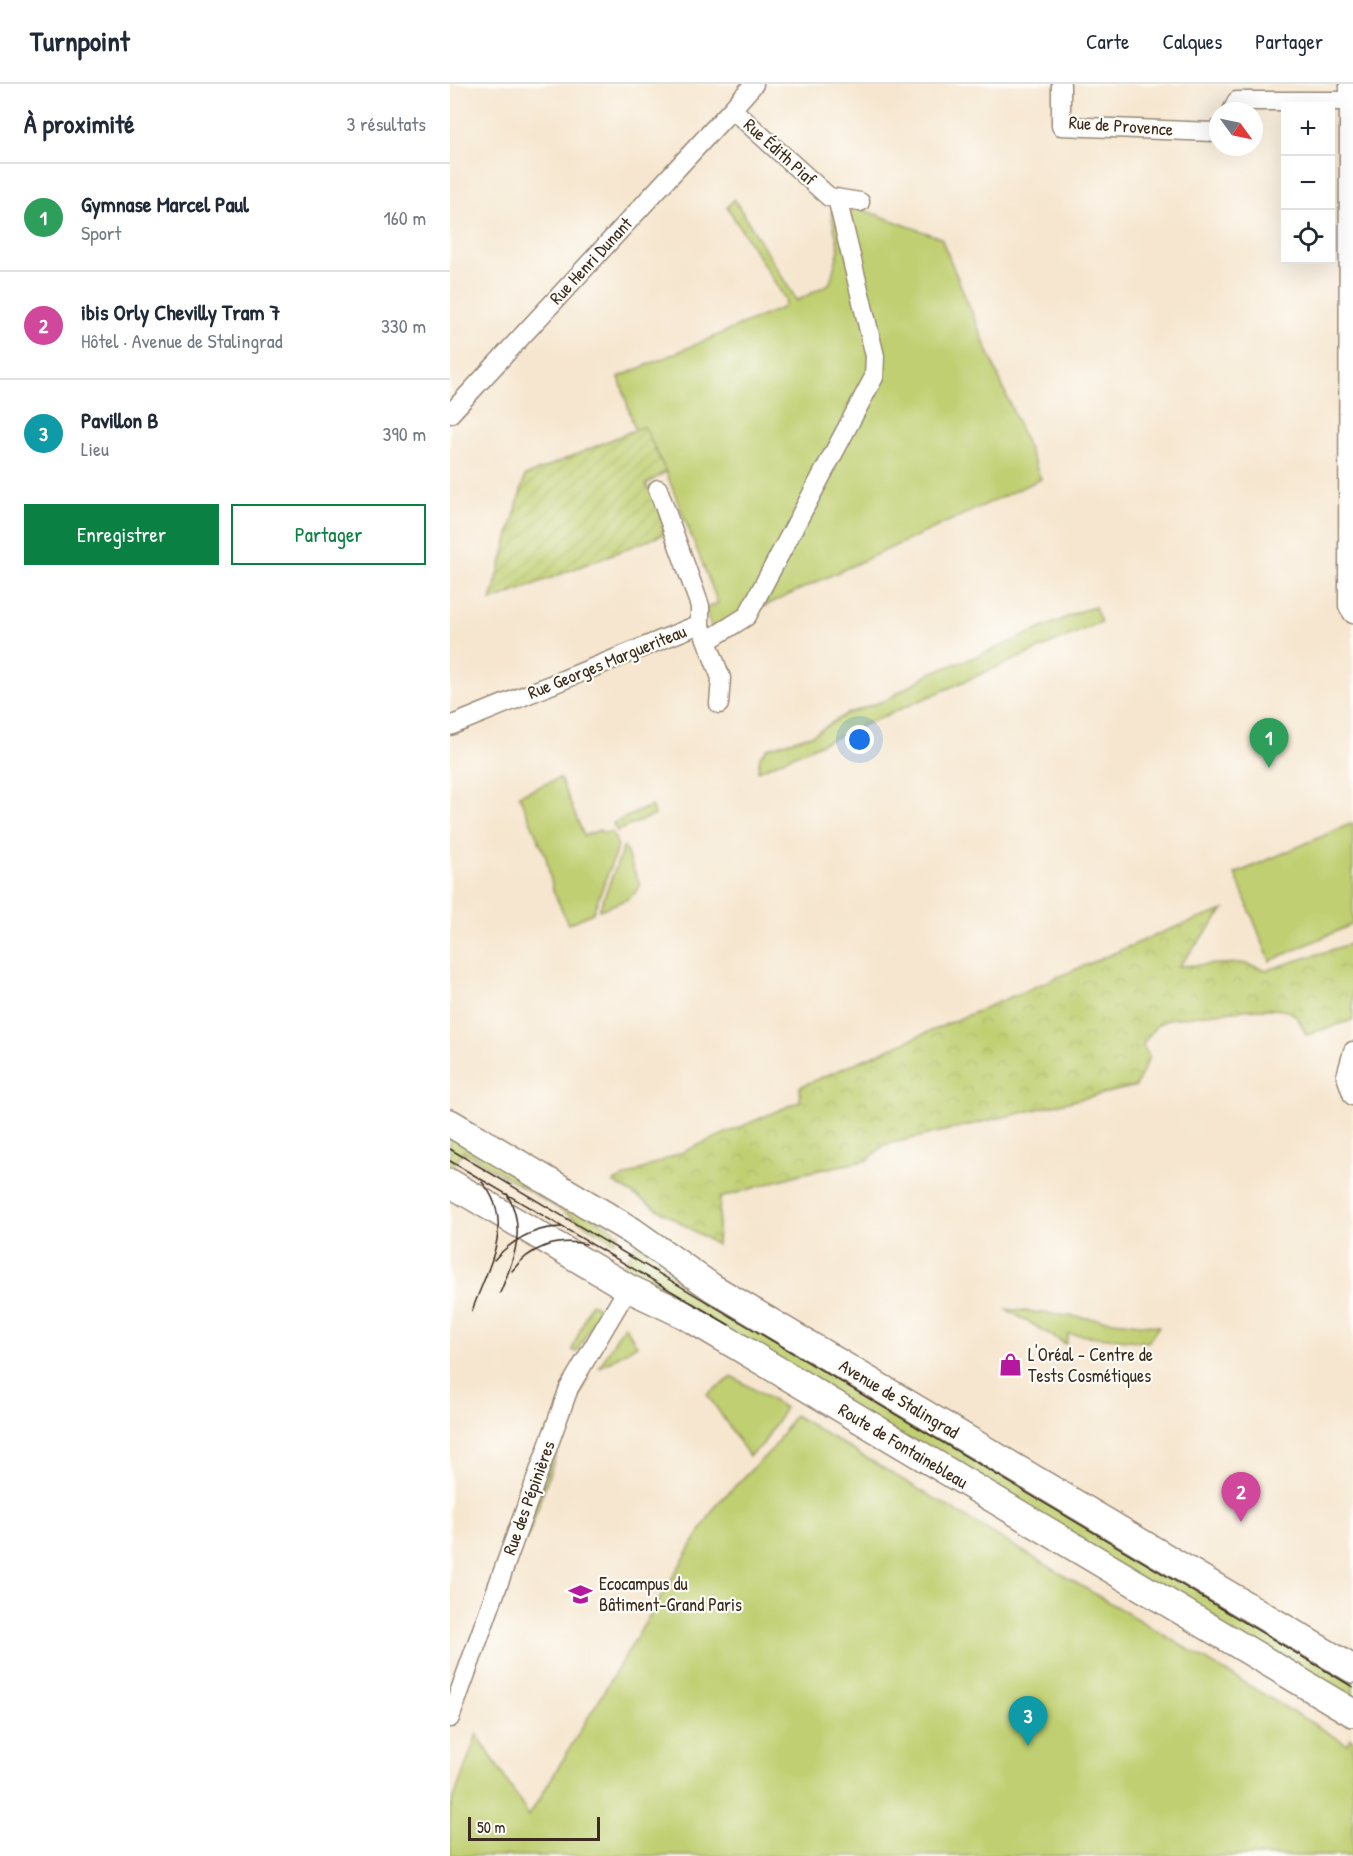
<!DOCTYPE html>
<html lang="fr">
<head>
<meta charset="utf-8">
<style>
  body { margin:0; font-family:"Patrick Hand",sans-serif; background:#f6f6f7; color:#1f2937 }
  .controls { position:absolute; right:18px; top:18px; display:grid; overflow:hidden; border-radius:0px; box-shadow:0 6px 24px #0002 }
  .controls button { width:54px; height:54px; display:grid; place-items:center; padding:0; border:0; border-bottom:2px solid #e0e1e3; background:#fff; color:#1f2937; font:30px sans-serif }
  .compass { position:absolute; left:759px; top:18px; width:54px; height:54px; border-radius:50%; background:#fff; box-shadow:0 6px 24px #0002; rotate:123deg }
  .scale { position:absolute; left:18px; bottom:15px; width:132px; box-sizing:border-box; padding-left:6px; border:3px solid #3b2a1e; border-top:0; font-size:16px; line-height:21px; white-space:nowrap; color:#3b2a1e; -webkit-text-stroke:4px #fdfcf7; paint-order:stroke }
  .you { position:absolute; left:410px; top:656px; width:21px; height:21px; margin:-15px; border:4px solid #fff; border-radius:50%; background:#1a73e8; box-shadow:0 0 0 9px #1a73e833 }
  .badge { display:grid; place-items:center; width:39px; height:39px; border-radius:50%; background:#0b8043; color:#fff; font-size:20px; font-weight:700 }
  .pin { position:absolute; translate:-50% -50px; filter:drop-shadow(0 2px 3px #0008) }
  .pin::after { content:''; position:absolute; top:32px; width:21px; height:18px; background:inherit; clip-path:polygon(0 0,100% 0,50% 100%) }
  .list { margin:0; padding:0; list-style:none }
  h2 { display:flex; justify-content:space-between; align-items:center; height:78px; margin:0; padding:0 24px; font-size:26px }
  h2 small { font-size:20px; font-weight:400; color:#747a83 }
  .list li { display:grid; grid-template-columns:39px 1fr auto; gap:18px; align-items:center; box-sizing:border-box; height:108px; padding:0 24px; border-top:2px solid #e0e1e3 }
  .list b { display:block; font-size:22px; white-space:nowrap }
  .list p { margin:0; font-size:20px; white-space:nowrap; color:#747a83 }
  .list em { font-size:20px; font-style:normal; color:#747a83 }
  .actions { display:flex; gap:12px; padding:18px 24px }
  .actions a { flex:1; padding:14px 0; border:2px solid #0b8043; border-radius:0px; text-align:center; font-size:21px; color:#0b8043 }
  .actions .main { background:#0b8043; color:#fff }
  .icon { flex:none; width:33px; height:33px; fill:none; stroke:currentColor; stroke-width:2; stroke-linecap:round; stroke-linejoin:round }
  .map { position:relative; flex:none; width:903px; height:1772px; overflow:hidden }
  header { display:flex; align-items:center; gap:36px; box-sizing:border-box; height:84px; padding:0 30px; background:#fff; border-bottom:2px solid #e0e1e3 }
  header strong { font-size:28px }
  nav { display:flex; gap:33px; margin-inline-start:auto; font-size:21px }
  main { display:flex }
  aside { flex:1; background:#fff }
  .map>svg:first-child { display:block }
</style>
</head>
<body>
<header>
<strong>Turnpoint</strong>
<nav><a>Carte</a><a>Calques</a><a>Partager</a></nav>
</header>
<main>
<aside>
<h2>À proximité<small>3 résultats</small></h2>
<ul class="list">
<li><span class="badge" style="background:#2e9e5b">1</span><div><b>Gymnase Marcel Paul</b><p>Sport</p></div><em>160 m</em></li>
<li><span class="badge" style="background:#d1479c">2</span><div><b>ibis Orly Chevilly Tram 7</b><p>Hôtel · Avenue de Stalingrad</p></div><em>330 m</em></li>
<li><span class="badge" style="background:#0f9aa8">3</span><div><b>Pavillon B</b><p>Lieu</p></div><em>390 m</em></li>
</ul>
<div class="actions"><a class="main">Enregistrer</a><a>Partager</a></div>
</aside>
<div class="map">
<svg width="903" height="1772" viewBox="0 0 903 1772">
  <defs>
    <pattern id="park-crowns" width="20" height="18" patternUnits="userSpaceOnUse" patternTransform="scale(1.5)"><rect width="20" height="18" fill="#c0cf71"/><path d="M2 6a3 3 0 1 1 6 0M12 15a3 3 0 1 1 6 0" fill="none" stroke="#a6b261"/></pattern>
    <pattern id="garden-furrows" width="10" height="10" patternUnits="userSpaceOnUse" patternTransform="scale(1.5)"><rect width="10" height="10" fill="#c0cf71"/><path d="M-1 1l2-2M0 10L10 0M9 11l2-2" fill="none" stroke="#a6b261"/></pattern>
  </defs>
  <rect width="100%" height="100%" fill="#fdfcf7"/>
  <filter id="ink" filterUnits="userSpaceOnUse"><feTurbulence type="fractalNoise" baseFrequency=".0167" numOctaves="2"/><feDisplacementMap in="SourceGraphic" scale="12" xChannelSelector="R" yChannelSelector="G"/><feConvolveMatrix kernelMatrix="1 2 1 2 8 2 1 2 1" color-interpolation-filters="sRGB"/></filter>
  <filter id="wash" filterUnits="userSpaceOnUse"><feTurbulence type="fractalNoise" baseFrequency=".008" numOctaves="4" result="noise"/><feDisplacementMap in="SourceGraphic" scale="24" xChannelSelector="R" yChannelSelector="G"/><feGaussianBlur stdDeviation="1.35" result="paint"/><feColorMatrix in="noise" values="0 0 0 0 0 0 0 0 0 0 0 0 0 0 0 0 0 1.4 0 .05"/><feComposite in="paint" operator="in"/></filter>
  <g filter="url(#wash)">
    <rect width="100%" height="100%" fill="#f6e6cf"/>
    <path fill="#c0cf71" stroke="#7e7c48" stroke-width="1.5" d="M284,115L347,217L380,199L389,165L381,129L396,127L400,121L491,154L591,395L262,546L255,525L268,519L216,388L194,342L185,346L169,293L334,223L336,216L277,123Z
      M645,523L651,538L308,687L310,672L318,664L364,650L396,630L436,616L483,588L533,570L631,527Z
      M110,694L134,752L150,746L152,749L162,748L168,762L143,829L118,840L103,806L96,773L69,711Z
      M201,722L205,731L167,747L163,739Z
      M903,739V840L820,877L785,790Z
      M174,762L190,801C185,816 163,820 149,826Z
      M0,1048L169,1149L164,1158L13,1067L3,1083L31,1104L0,1090Z
      M187,1159L903,1594V1621L168,1190Z
      M141,1219L150,1225L127,1268L122,1266Z
      M556,1225L709,1242L698,1258L618,1250L616,1260Z
      M174,1241L187,1261L149,1284Z
      M136,1289L138,1293L108,1365L77,1456L73,1454L125,1308Z
      M283,1293L335,1324L313,1360L299,1372L257,1310Z
      M344,1331L897,1660L900,1654L903,1656V1772H0V1725L27,1650L79,1732L266,1421L324,1363Z"/>
    <path fill="url(#park-crowns)" stroke="#7e7c48" stroke-width="1.5" d="M774,826L729,882L792,879L817,886L903,859V936L856,951C852,943 849,932 840,928C821,919 744,932 719,935L706,942L693,960L699,974L686,1002L434,1061L418,1076L350,1090L270,1114L267,1161L163,1098L350,1017V1003L361,998L718,846Z"/>
    <path fill="url(#garden-furrows)" stroke="#7e7c48" stroke-width="1.5" d="M194,342L216,388L196,400L209,423L217,449L41,517L75,392Z"/>
  </g>
  <g filter="url(#ink)">
    <g fill="none" stroke-linecap="round" stroke-linejoin="round">
      <defs>
        <path id="minor" d="M304,0L282,25L379,113L410,118
          M611,0V42L763,48L768,45
          M899,0L898,522L903,530
          M782,27L787,17H899
          M0,330L282,25
          M253,547L271,594L269,620
          M257,557L297,532L424,293L425,272L387,114
          M0,642L250,540V522L208,405
          M903,967L896,992L903,1012
          M0,1634L119,1304L178,1204"/>
        <path id="primary" d="M0,1039L182,1147L263,1204L903,1585
          M0,1099L178,1204L235,1231L903,1629"/>
      </defs>
      <use href="#minor" stroke="#988876" stroke-width="21"/>
      <use href="#primary" stroke="#988876" stroke-width="30"/>
      <use href="#minor" stroke="#fff" stroke-width="18"/>
      <use href="#primary" stroke="#fff" stroke-width="27"/>
      <path stroke="#3b2a1e" stroke-width="1.5" d="M0,1065L903,1603
        M0,1077L279,1241
        M44,1176C62,1156 85,1143 112,1143
        M62,1187C80,1163 107,1154 136,1160
        M50,1209C64,1175 77,1144 57,1110
        M22,1227C37,1184 67,1139 32,1098"/>
    </g>
  </g>
  <defs>
    <symbol id="shop-bare" viewBox="-9 -9 18 18"><path d="M-5-2.5h2.3a2.7 3.5 0 0 1 5.4 0H5L5.5 6h-11ZM-1.5-2.5h3a1.5 2.3 0 0 0-3 0Z" fill="#b5179e" stroke="#fdfcf7" stroke-width="2.5" paint-order="stroke"/></symbol>
    <symbol id="university-bare" viewBox="-9 -9 18 18"><path d="M0-5L7-2L0 1L-7-2ZM-4 1L0 2.5L4 1V4Q0 6-4 4Z" fill="#b5179e" stroke="#fdfcf7" stroke-width="2.5" paint-order="stroke"/></symbol>
  </defs>
  <g fill-rule="evenodd">
    <use href="#shop-bare" x="544" y="1264" width="33" height="33"/>
    <use href="#university-bare" x="114" y="1494" width="33" height="33"/>
  </g>
  <g text-anchor="middle" stroke-width="4.5" stroke-linejoin="round" paint-order="stroke">
    <g font-size="18" fill="#3b2a1e" stroke="#fdfcf7">
      <text transform="translate(671 42) rotate(4)" y="6">Rue de Provence</text>
      <text transform="translate(330 68) rotate(42)" y="6">Rue Édith Piaf</text>
      <text transform="translate(141 177) rotate(-47)" y="6">Rue Henri Dunant</text>
      <text transform="translate(157 578) rotate(-22)" y="6">Rue Georges Margueriteau</text>
      <text transform="translate(449 1315) rotate(31)" y="6">Avenue de Stalingrad</text>
      <text transform="translate(453 1362) rotate(31)" y="6">Route de Fontainebleau</text>
      <text transform="translate(79 1414) rotate(-70)" y="6">Rue des Pépinières</text>
    </g>
    <g font-size="18" fill="#3b2a1e" stroke="#fdfcf7" text-anchor="start">
      <text x="578" y="1277">L'Oréal - Centre de<tspan x="578" dy="21">Tests Cosmétiques</tspan></text>
      <text x="149" y="1506">Ecocampus du<tspan x="149" dy="21">Bâtiment-Grand Paris</tspan></text>
    </g>
  </g>
</svg>
<div class="controls">
<button>+</button>
<button>−</button>
<button><svg class="icon" aria-label="locate" viewBox="0 0 24 24"><circle cx="12" cy="12" r="6"/><path d="M12 2v4M12 18v4M2 12h4M18 12h4"/></svg></button>
</div>
<svg class="compass" viewBox="-18 -18 36 36"><path d="M0-13l5 13h-10z" fill="#e53935"/><path d="M0 13l5-13h-10z" fill="#747a83"/></svg>
<div class="scale">50 m</div>
<div class="you"></div>
<div class="pin badge" style="left:819px;top:684px;background:#2e9e5b">1</div>
<div class="pin badge" style="left:791px;top:1438px;background:#d1479c">2</div>
<div class="pin badge" style="left:578px;top:1662px;background:#0f9aa8">3</div>
</div>
</main>
</body>
</html>
